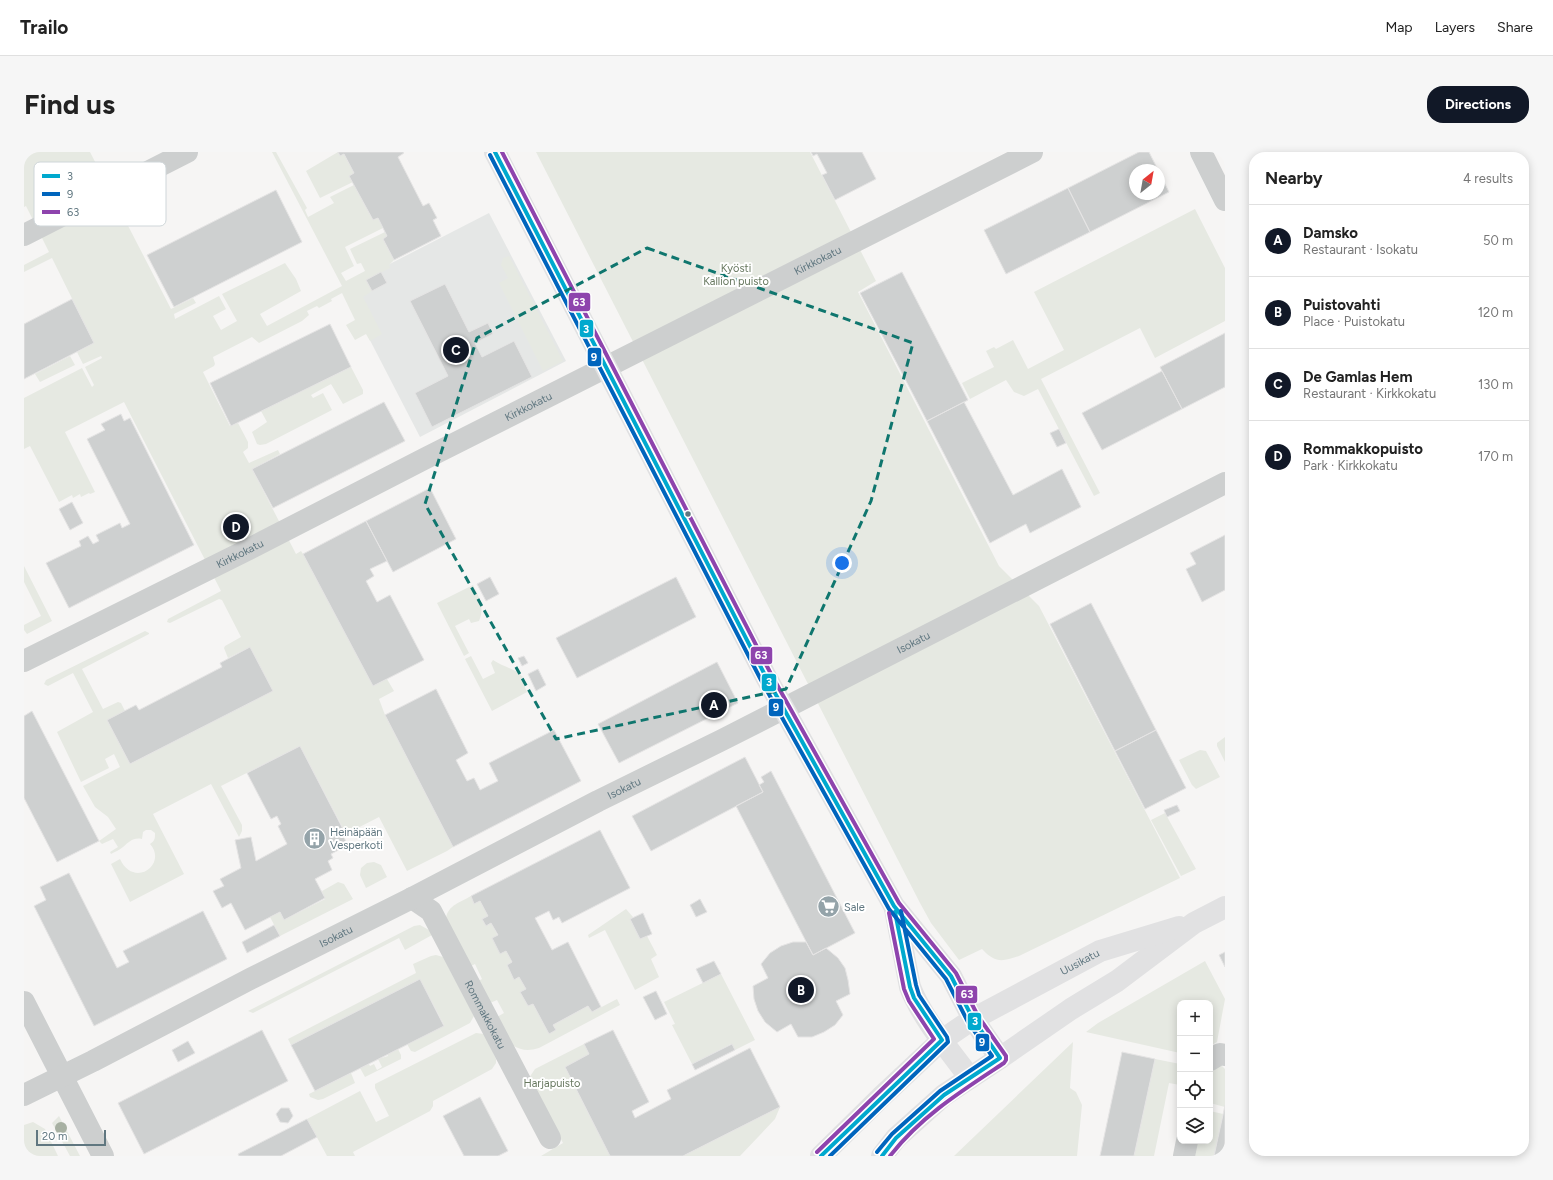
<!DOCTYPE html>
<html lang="en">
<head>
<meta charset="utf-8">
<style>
  body { margin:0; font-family:Figtree,sans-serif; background:#f6f6f6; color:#222 }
  .controls { position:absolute; right:12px; bottom:12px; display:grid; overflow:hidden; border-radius:8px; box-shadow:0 2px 10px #0003 }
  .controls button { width:36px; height:36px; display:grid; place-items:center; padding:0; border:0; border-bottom:1px solid #e0e0e0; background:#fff; color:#222; font:20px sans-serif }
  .compass { position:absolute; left:1105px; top:12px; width:36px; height:36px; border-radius:50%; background:#fff; box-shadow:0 2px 10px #0003; rotate:31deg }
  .scale { position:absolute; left:12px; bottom:10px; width:70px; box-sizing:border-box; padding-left:4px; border:2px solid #607780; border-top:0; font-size:11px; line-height:14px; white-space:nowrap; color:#607780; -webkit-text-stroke:3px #fff; paint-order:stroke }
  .you { position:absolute; left:818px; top:411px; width:14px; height:14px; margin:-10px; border:3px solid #fff; border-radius:50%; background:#1a73e8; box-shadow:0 0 0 6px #1a73e833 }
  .badge { display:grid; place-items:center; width:26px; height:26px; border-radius:50%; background:#111827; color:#fff; font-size:13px; font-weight:700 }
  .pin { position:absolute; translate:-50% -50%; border:2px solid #fff; box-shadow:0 1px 4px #0006 }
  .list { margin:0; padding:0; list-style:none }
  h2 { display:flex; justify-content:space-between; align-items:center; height:52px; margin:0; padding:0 16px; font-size:17px }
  h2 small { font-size:13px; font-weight:400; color:#767676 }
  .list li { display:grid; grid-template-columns:26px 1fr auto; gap:12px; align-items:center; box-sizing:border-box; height:72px; padding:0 16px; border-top:1px solid #e0e0e0 }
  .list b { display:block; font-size:15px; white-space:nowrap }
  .list p { margin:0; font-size:13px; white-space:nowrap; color:#767676 }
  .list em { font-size:13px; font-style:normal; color:#767676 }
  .icon { flex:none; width:22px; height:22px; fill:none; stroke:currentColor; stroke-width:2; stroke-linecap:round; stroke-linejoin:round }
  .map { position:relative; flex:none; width:1201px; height:1004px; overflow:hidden; border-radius:16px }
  header { display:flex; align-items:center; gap:24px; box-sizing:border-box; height:56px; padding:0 20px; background:#fff; border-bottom:1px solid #e0e0e0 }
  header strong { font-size:19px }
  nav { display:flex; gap:22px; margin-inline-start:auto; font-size:14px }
  .intro { display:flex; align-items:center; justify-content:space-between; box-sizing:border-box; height:96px; padding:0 24px }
  h1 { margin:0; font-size:28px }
  .button { padding:10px 18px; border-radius:16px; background:#111827; color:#fff; font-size:14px; font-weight:700 }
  main { display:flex; gap:24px; padding:0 24px }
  aside { flex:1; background:#fff; border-radius:16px; box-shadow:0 2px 10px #0003 }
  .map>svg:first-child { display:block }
</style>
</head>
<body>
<header>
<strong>Trailo</strong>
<nav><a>Map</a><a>Layers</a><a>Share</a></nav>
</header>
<div class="intro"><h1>Find us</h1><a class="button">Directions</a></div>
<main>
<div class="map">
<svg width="1201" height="1004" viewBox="0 0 1201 1004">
  <rect width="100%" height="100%" fill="#f6f5f4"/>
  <path fill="#e5e7e6" d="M465,61L542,209L396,285L319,136Z"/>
  <path fill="#e6e9e2" d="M0,0H66L147,157L169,146L172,151L150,162L151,167L195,144L202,157L189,164L197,178L213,169L198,142L261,111L272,127L277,139L236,162L243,174L318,134L248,0H252L283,56L281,58L284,65L310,51L306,45L330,33L349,68L354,66L359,76L321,95L330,114L317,121L322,129L341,119L337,111L333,112L326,97L361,80L363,84L359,87L370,108L365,113L366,116L342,128L348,139L339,145L358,182L346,189L342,182L331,188L322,173L331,168L318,141L307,147L308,149L295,156L293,154L283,159L285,163L278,169L235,191L228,185L189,205L191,212L190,214L179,220L206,274L214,271L224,290V296L219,300L225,311L254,298L256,302L228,317L272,402L277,399L279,402L349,534L363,527L370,539L355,547L361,563L429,695L423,699L383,719L355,665L322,682L276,594L197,634L218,673V679L215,685L187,632L129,662L160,722L106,750L87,712L96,707C110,737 144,712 126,692C131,689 131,686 131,681L127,678H122L119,680L118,687C109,685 105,690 99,695C96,698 90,700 87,702L86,700L94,695L89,687L78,692L75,689L92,677L84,665L71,655L59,634L96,615L90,602L81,607L85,616L57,630L33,580L69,560L49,521L24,534L20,532L22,528L121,479L125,481V482L58,517L79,557L94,550L97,551L101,559L83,568L106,612L248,539L226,495L204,506L200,496L201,494L217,485L198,448L195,447L146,471L143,470L144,467L197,439L100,250L41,280L71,340L66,342L65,341L57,345L56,342L49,346L48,343L35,350L6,294L0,297V246L58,216L68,235L70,233L61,215L78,206L77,204L59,212L53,200L70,191L28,106L0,120V113L25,100L2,54L0,55Z
    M314,0L316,4L320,2L330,21L329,30L296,46L282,19Z
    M512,0H786L852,129L834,140L975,414L1015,454L1156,726L995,804C978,810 971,811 958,797L935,808L907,771L896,751Z
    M1171,57L1201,116V169L1131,206L1116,176L1017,227L1076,341L1070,344L1014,237L1000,244L990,240L982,228L946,247L938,231L970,215L962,199L970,195L972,197L989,188L1004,217L1040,198L1010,140Z
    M485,104L539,209L519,219L475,131L484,126L477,113L479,106Z
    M46,204L51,213L16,230L11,222Z
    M327,215L339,238V242L319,252L307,232L287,243L289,246L299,241L308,258L242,292L236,293L233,292L228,280L243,270L237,259Z
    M0,414L28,469L3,482L0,478V473L17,464L0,430Z
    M449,433C455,445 461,455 455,469L447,471L445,467L431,474L445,501L440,504L413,451Z
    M447,504L459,527L471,521L467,511L469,508C479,515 490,516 499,525L497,527L503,540L468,559L441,507Z
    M1201,585V610L1193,594V591Z
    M1176,598L1182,599L1183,601L1196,625L1172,637L1168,633L1155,608Z
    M1141,661L1172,717L1157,724L1127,668Z
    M350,710L357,713L363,725L342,736L336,723L337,716L343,711Z
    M314,730L320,732L329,747L256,784L246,765L256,760L260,768L301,747L298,739Z
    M447,744L450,752L456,749L464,764L458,767L462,774L467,771L488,810L483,813L490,827L495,825L502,837L496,840L504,854L509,852L525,882L531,878L529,873L564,854L568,860L593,847L596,853L515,896C505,899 498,899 488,893L473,865L480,861L473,848L466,851L454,829L458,827L451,812L447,814L422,766C424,753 437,750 447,744Z
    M602,757L609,765L606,767L616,787L623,784L633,803L627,807L635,825L611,838L581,778L565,786L564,783Z
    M396,773L405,778L408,783L381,798L375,786L229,861L224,859L390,774Z
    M412,803L419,805L450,864L446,871L391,900L387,899L383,892L420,873L396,827L267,893L264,887L392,821L389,812L407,804Z
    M1181,809L1201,847L1193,890L1186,894V851H1156V901L1062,880L1074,871Z
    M697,822L731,888L711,898L707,892L668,912L648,873L651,872L640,850Z
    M452,881L460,882L472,907V911L468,917L409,949V954L406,959L329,1000L331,1004H303L283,967L336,939L352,970L365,964L351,936V932Z
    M1049,890L1046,936L1052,940L1058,953L1053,1004H930Z
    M560,892L565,902L541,915L586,1004H517L539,991L505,926L511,917Z
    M374,897L377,903V907L341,925L336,916L345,912L346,914L350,912L353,918L358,915L354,907L364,904L363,902Z
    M1131,907L1156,912V933L1145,931L1130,1004H1110Z
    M1198,914L1201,917V955L1186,951C1186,939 1182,916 1198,914Z
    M327,921L331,931L299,947L294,948L286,945L285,942Z
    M756,955L751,967L716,1004H659Z
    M1186,959L1199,962L1190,1004H1170L1173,989H1186Z
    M35,964L56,1004H46L28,971Z
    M9,970L21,977L34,1004H0V973Z"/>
  <path fill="#ced0d0" stroke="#e5e4e4" d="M314,0H379L380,1L374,5L399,54L405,51L413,66L409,68L417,84L370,108L359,87L363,84L354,66L349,68L325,24L330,21L320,2L316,4Z
    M787,0H838L852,27L811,48L798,23L803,21L793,2L789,4Z
    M1115,0H1125L1134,18H1111V42H1135V20L1145,40L1066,80L1044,36Z
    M1044,36L1066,80L982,122L960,78Z
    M252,38L278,90L150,155L123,103Z
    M357,120L363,131L348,139L342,128Z
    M878,120L944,248L903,269L836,141Z
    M421,132L445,180L464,171L469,182L451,191L458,205L490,189L508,225L408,275L391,241L424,224L386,149Z
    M48,147L70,191L0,227V172Z
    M306,172L327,215L207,274L186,231Z
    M1201,181V235L1158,257L1136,215Z
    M1138,219L1158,257L1078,298L1058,261Z
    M360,250L381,289L249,356L228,317Z
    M940,250L989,343L1038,317L1057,355L1006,381L1002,372L966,391L903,269Z
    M97,262L100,269L106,266L170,393L45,456L22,411L57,394L55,389L64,384L69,392L75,389L72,383L96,371L98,376L106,372L63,287L81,278L77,272Z
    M1035,277L1042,291L1033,295L1026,281Z
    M406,336L432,387L369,420L342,369Z
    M48,350L59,371L46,378L35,357Z
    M342,369L363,409L346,417L350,424L342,429L353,450L366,443L400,508L349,534L279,402Z
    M1201,383V438L1178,450L1162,417L1172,412L1166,401Z
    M466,425L475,442L462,449L453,432Z
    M652,425L672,465L553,526L532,486Z
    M1067,451L1132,578L1091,599L1026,472Z
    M226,495L249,539L106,612L83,568L112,553L115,558L198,515L196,511Z
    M500,504L504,511L498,514L494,506Z
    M693,510L714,551L595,611L574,572Z
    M514,517L522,533L512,539L504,522Z
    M412,537L444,601L432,608L443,629L450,626L456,638L474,629L465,611L530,578L557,629L429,695L361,563Z
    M8,559L75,689L33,710L0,646V564Z
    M1132,578L1162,636L1121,657L1091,599Z
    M276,594L321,681L318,682L324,693L307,702L309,706L304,709L308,718L291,727L301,746L260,768L256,760L221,778L207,751L198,756L189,739L200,734L196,727L217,716L211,688L227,685L232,709L263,692L254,674L257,672L253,664L247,667L223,621Z
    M721,605L739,640L627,699L608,664Z
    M747,619L831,781L789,803L712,654L739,640L735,633L740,630L737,625Z
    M1153,653L1156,659L1143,665L1140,658Z
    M576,678L606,736L538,771L535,765L529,768L525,759L511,766L528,798L544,790L577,855L568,860L564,854L529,873L532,878L525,882L509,852L504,854L496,840L502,837L495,825L490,828L483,813L488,810L482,799L476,802L468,786L474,783L467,771L462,774L458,767L464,764L456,749L450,752L447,744Z
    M45,721L93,816L105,810L99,799L179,759L203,807L70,874L10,754L22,748L16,735Z
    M676,747L683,760L672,765L666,753Z
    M619,761L628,782L616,787L606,767Z
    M250,773L256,784L223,801L218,790Z
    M769,790H782L789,803L802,796L814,806L821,816L824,828L826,842L812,849L819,863L811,873L800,880L788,885H774L767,872L753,880L741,870L734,859L730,847L729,834L744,826L737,812L746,801L757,794Z
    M1201,800V815L1195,803Z
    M690,809L697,822L679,831L672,817Z
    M396,827L420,874L291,939L267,893Z
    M632,839L643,862L631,868L619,845Z
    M238,878L264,929L120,1002L94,951Z
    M589,878L625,950L608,959L611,966L647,947L643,938L726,896L756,955L659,1004H586L541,915L565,902L560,892Z
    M164,889L171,901L154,910L148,898Z
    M708,892L711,898L671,918L668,912Z
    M1098,900L1131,907L1110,1004H1076Z
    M456,945L484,999L474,1004H440L419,964Z
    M1201,953V1004H1190L1200,958Z
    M257,956H265L269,964L264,971L256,970L252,962Z
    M283,967L293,985L257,1004H215L214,1002Z"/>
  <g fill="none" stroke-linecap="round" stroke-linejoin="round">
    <g stroke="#cdcfcf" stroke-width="22">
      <path d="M1177,0L1201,48"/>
      <path d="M0,83L163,0"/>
      <path id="s1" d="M0,509L229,395L400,307L1008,0"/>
      <path id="s2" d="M388,746L407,759L526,986"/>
      <path d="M0,850L79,1004"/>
      <path d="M1186,908L1196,902L1201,903"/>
      <path id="s3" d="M0,943L69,909L228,826L388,746L574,649L698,588L1201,331"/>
      <path d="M1160,1004L1163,989"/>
    </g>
    <g stroke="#e1e1e2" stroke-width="22">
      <path d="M471,0L742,525L870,754L927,824L949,867L976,906L1047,857L1093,829L1170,771L1201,755"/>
      <path d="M871,757L886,835C898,866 926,899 946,926"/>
      <path id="s4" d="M949,867L1076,799L1155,775"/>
    </g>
    <path stroke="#e1e1e2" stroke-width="22" d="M797,1004L857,945L918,888L949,867
      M858,1004L872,986L920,943L976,906"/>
    <defs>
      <path id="bus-1" d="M471,0L742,525L870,754L927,824L949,867L976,906L920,943L872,986L858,1004
        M797,1004L918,888L890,846L886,835L871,760"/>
      <path id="bus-2" d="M466,3L737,528L865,757L922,827L944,870L968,904L916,939L868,982L853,1000
        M806,1004L924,890L923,885L895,843L892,833L877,759"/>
      <path id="bus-3" d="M478,0L747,522L875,751L932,821L954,864L982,904V908L980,911C939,938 897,964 866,1004
        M793,1000L910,887L885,849L880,837L865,761"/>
    </defs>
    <use href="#bus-1" stroke="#fff" stroke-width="7"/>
    <use href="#bus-2" stroke="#fff" stroke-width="7"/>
    <use href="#bus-3" stroke="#fff" stroke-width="7"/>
    <use href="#bus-1" stroke="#00a9ce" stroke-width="4"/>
    <use href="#bus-2" stroke="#0065bd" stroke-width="4"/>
    <use href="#bus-3" stroke="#8e44ad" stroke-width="4"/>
  </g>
  <circle fill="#a7b0a2" cx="37" cy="976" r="6"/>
  <path fill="none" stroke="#0f766e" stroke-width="3" stroke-dasharray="8 5" stroke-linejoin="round" d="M623,96L889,191L847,349L762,537L532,587L401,352L453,186Z"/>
  <defs>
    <symbol id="building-disc" viewBox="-11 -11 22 22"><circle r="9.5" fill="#94a3a9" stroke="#fff"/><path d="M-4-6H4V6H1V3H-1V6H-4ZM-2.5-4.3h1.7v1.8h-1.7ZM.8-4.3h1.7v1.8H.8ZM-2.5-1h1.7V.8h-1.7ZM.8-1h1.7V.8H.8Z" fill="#fff"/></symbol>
    <symbol id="supermarket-disc" viewBox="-11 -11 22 22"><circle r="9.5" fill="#94a3a9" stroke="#fff"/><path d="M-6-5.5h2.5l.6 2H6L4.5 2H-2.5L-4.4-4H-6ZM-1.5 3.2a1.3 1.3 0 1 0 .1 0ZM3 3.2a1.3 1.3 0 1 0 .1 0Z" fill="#fff"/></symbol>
  </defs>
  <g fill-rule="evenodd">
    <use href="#building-disc" x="278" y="674" width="25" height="25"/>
    <use href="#supermarket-disc" x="792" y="742" width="25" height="25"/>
  </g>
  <circle fill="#607780" stroke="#fff" stroke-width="1.5" cx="664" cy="362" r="3.5"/>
  <g text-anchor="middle" stroke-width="4" stroke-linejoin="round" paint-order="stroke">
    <g font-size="11" fill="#607780" stroke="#fff">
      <text dy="4" stroke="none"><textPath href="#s1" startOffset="889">Kirkkokatu</textPath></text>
      <text dy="4" stroke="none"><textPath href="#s1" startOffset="565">Kirkkokatu</textPath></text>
      <text dy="4" stroke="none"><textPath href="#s1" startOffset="241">Kirkkokatu</textPath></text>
      <text dy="4" stroke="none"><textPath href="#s3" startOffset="998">Isokatu</textPath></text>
      <text dy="4" stroke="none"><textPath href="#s3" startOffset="674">Isokatu</textPath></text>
      <text dy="4" stroke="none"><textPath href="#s3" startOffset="350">Isokatu</textPath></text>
      <text dy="4" stroke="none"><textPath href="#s4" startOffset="121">Uusikatu</textPath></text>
      <text dy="4" stroke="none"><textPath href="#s2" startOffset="140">Rommakkokatu</textPath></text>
    </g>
    <g font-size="11" fill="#67785f" stroke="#fff">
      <text x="712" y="120">Kyösti<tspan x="712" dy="13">Kallion puisto</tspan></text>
      <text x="528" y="935">Harjapuisto</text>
    </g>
    <g font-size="11" fill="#607780" stroke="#fff" text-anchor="start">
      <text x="306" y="684">Heinäpään<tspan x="306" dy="13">Vesperkoti</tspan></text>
      <text x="820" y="759">Sale</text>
    </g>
  </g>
  <rect x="10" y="10" width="132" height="64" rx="6" fill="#fff" stroke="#cfd6d9" stroke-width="1"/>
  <rect x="18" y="22" width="18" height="4" fill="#00a9ce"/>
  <rect x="18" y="40" width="18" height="4" fill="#0065bd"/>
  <rect x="18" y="58" width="18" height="4" fill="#8e44ad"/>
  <g font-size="11" fill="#607780">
    <text x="43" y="28">3</text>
    <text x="43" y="46">9</text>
    <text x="43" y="64">63</text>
  </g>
  <g stroke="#fff" stroke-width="1.5">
    <rect x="544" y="140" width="23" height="20" rx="4" fill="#8e44ad"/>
    <rect x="555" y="167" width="15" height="19" rx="4" fill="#00a9ce"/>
    <rect x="563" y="195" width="15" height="20" rx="4" fill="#0065bd"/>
    <rect x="726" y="494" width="23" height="19" rx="4" fill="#8e44ad"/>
    <rect x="737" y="521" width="16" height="19" rx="4" fill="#00a9ce"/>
    <rect x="744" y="546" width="16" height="19" rx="4" fill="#0065bd"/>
    <rect x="931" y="833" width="23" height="19" rx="4" fill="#8e44ad"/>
    <rect x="943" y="860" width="15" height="19" rx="4" fill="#00a9ce"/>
    <rect x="951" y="881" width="15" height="19" rx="4" fill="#0065bd"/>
  </g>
  <g font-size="11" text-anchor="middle" font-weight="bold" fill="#fff">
    <text x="555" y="154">63</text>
    <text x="562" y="181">3</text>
    <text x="570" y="209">9</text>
    <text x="737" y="507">63</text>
    <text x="745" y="534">3</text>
    <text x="752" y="559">9</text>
    <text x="943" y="846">63</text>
    <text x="951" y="873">3</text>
    <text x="958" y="894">9</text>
  </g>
</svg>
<div class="controls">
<button>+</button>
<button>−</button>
<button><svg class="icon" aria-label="locate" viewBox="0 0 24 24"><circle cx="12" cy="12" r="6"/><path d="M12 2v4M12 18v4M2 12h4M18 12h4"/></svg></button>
<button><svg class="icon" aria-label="layers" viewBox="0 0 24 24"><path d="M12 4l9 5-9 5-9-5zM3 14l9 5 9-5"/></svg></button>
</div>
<svg class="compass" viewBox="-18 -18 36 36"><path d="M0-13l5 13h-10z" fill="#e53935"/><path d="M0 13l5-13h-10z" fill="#767676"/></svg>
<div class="scale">20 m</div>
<div class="you"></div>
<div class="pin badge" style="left:690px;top:553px">A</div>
<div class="pin badge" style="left:777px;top:838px">B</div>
<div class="pin badge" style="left:432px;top:198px">C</div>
<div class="pin badge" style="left:212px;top:375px">D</div>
</div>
<aside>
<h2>Nearby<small>4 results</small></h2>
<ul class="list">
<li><span class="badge">A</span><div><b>Damsko</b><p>Restaurant · Isokatu</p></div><em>50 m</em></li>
<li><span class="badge">B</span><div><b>Puistovahti</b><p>Place · Puistokatu</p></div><em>120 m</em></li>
<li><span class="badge">C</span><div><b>De Gamlas Hem</b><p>Restaurant · Kirkkokatu</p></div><em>130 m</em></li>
<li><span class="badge">D</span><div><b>Rommakkopuisto</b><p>Park · Kirkkokatu</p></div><em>170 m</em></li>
</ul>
</aside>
</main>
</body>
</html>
